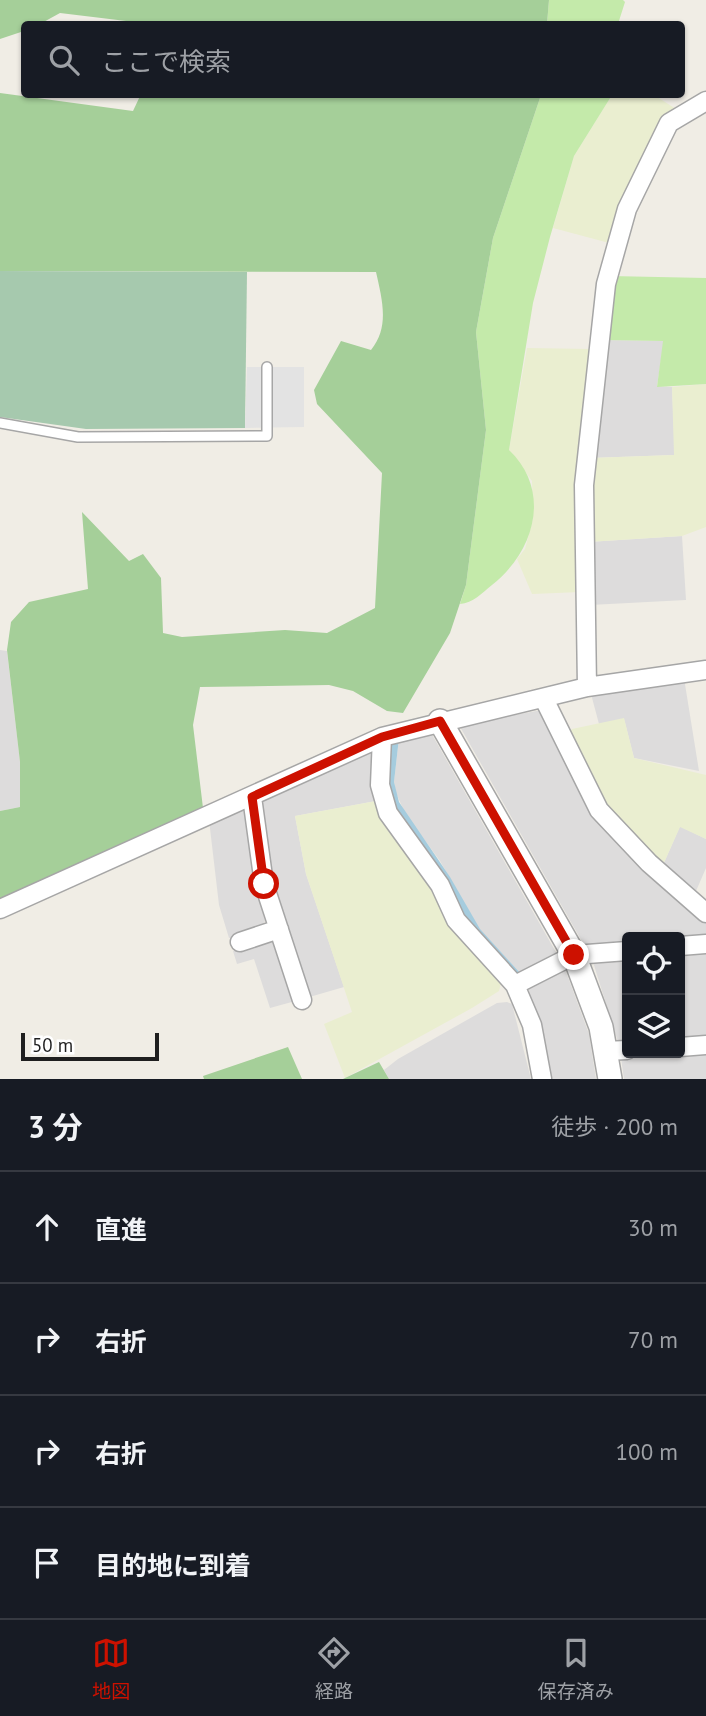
<!DOCTYPE html>
<html lang="ja">
<head>
<meta charset="utf-8">
<style>
  body { margin:0; font-family:"PT Sans","Noto Sans JP",sans-serif; background:#242831; color:#f1f3f6 }
  .controls { position:absolute; right:21px; bottom:21px; display:grid; overflow:hidden; border-radius:7px; box-shadow:0 2px 5px #0004 }
  .controls button { width:63px; height:63px; display:grid; place-items:center; padding:0; border:0; border-bottom:2px solid #363941; background:#171b24; color:#f1f3f6; font:35px sans-serif }
  .scale { position:absolute; left:21px; bottom:18px; width:138px; box-sizing:border-box; padding-left:7px; border:4px solid #1f1f1f; border-top:0; font-size:19px; line-height:24px; white-space:nowrap; color:#1f1f1f; -webkit-text-stroke:5px #fff; paint-order:stroke }
  .stop { position:absolute; width:21px; height:21px; margin:-16px; border:5px solid #cd1100; border-radius:50%; background:#fff }
  .stop.end { background:#cd1100; border-color:#fff; box-shadow:0 2px 7px #0008 }
  .list { margin:0; padding:0; list-style:none }
  h2 { display:flex; justify-content:space-between; align-items:center; height:91px; margin:0; padding:0 28px; font-size:30px }
  h2 small { font-size:23px; font-weight:400; color:#9ea1a6 }
  .list li { display:grid; grid-template-columns:46px 1fr auto; gap:21px; align-items:center; box-sizing:border-box; height:112px; padding:0 28px; border-top:2px solid #363941 }
  .list b { display:block; font-size:26px; white-space:nowrap }
  .list em { font-size:23px; font-style:normal; color:#9ea1a6 }
  .icon { flex:none; width:38px; height:38px; fill:none; stroke:currentColor; stroke-width:2; stroke-linecap:round; stroke-linejoin:round }
  .map { position:relative; flex:none; width:706px; height:1079px; overflow:hidden }
  .search { position:absolute; background:#171b24; box-shadow:0 2px 5px #0004; left:21px; right:21px; top:21px; height:77px; display:flex; align-items:center; gap:18px; box-sizing:border-box; padding:0 24px; border-radius:7px; color:#9ea1a6; font-size:26px }
  .sheet { height:539px; background:#171b24 }
  nav { display:flex; justify-content:space-around; align-items:center; box-sizing:border-box; height:98px; border-top:2px solid #363941; background:#171b24; font-size:19px; color:#9ea1a6 }
  nav a { display:grid; justify-items:center; gap:4px }
  nav .on { color:#cd1100 }
  .map>svg:first-child { display:block }
</style>
</head>
<body>
<div class="map">
<svg width="706" height="1079" viewBox="0 0 706 1079">
  <rect width="100%" height="100%" fill="#f0ede5"/>
  <path fill="#dddcdc" d="M602,340L664,341L657,386L672,387L675,455L590,458Z
    M682,536L686,600L590,605L588,542Z
    M0,650L7,651L20,762V807L0,811Z
    M684,678L699,771L634,758L624,719L599,724L591,694Z
    M542,710L581,796L597,818L691,905L706,923V937H627V943L584,945L459,725Z
    M430,731L557,954L521,974L480,930L440,861L405,813L396,793L394,782L399,738Z
    M374,748L376,801L295,816L306,874L344,987L306,998L277,917L260,798Z
    M238,809L245,812L254,879L265,921L261,928L229,938L219,905L209,820Z
    M680,826L706,839V868L696,891L663,865Z
    M279,937L299,1000L270,1008L254,959L237,964L233,951Z
    M706,954V1038L680,1039V956Z
    M627,960V1041L618,1042L593,962Z
    M565,969L589,1034L596,1079H552L528,988Z
    M507,1002L512,1004L531,1079H389L384,1070L398,1059L497,1003Z
    M706,1052V1079H624L621,1058Z"/>
  <path fill="#eaeed0" d="M612,95H654L676,109L613,244L553,228L574,156Z
    M527,348L591,349L580,592L532,594L517,559L525,549L533,519L532,481L509,450Z
    M706,384V527L682,536L588,542L590,458L674,455L672,387Z
    M624,718L634,758L706,775V839L680,827L663,865L609,810L567,734L572,729Z
    M376,801L464,944L494,972L501,983L499,991L472,1008L345,1078L324,1024L352,1012L306,874L295,816Z"/>
  <path fill="#c4eaaa" d="M549,0H623L625,2L618,24H547Z
    M541,95H612L574,156L550,237L533,303L509,450C552,491 535,551 492,585C482,593 473,603 460,604L466,585L486,430L476,332L493,238Z
    M610,276L706,278V384L657,387L663,341L602,340Z"/>
  <path fill="#a5cf99" d="M0,0H549L547,24H129L126,21L60,13L40,24H24V31L0,39Z
    M0,93L133,111L141,94L541,95L493,238L476,332L486,430L466,585L450,633L403,713L387,711L353,691L329,685L200,687L193,725L203,808L0,901V811L20,807V762L7,650L11,622L29,602L88,589L82,512L129,561L143,554L161,578L163,633L182,637L285,630L327,633L375,608L382,473L317,404L314,390L341,341L371,350C390,327 382,299 376,272L0,271Z
    M288,1047L302,1079H204L203,1076Z
    M379,1062L389,1079H343L345,1078Z"/>
  <path fill="#a6c9ae" d="M0,271L247,272L245,428L86,429L0,417Z"/>
  <path fill="#e3e3e3" d="M247,367H304V427L245,428Z"/>
  <path fill="#a5ccde" d="M399,738L394,782L399,802L450,877L480,929L521,974L536,1010L552,1079H545L532,1023L392,804L388,768L392,741Z"/>
  <g fill="none" stroke-linecap="round" stroke-linejoin="round">
    <defs>
      <path id="service" d="M0,423L78,437L267,436V367"/>
      <path id="minor" d="M587,687L584,485L606,284L627,209L669,123L706,101
        M544,699L599,810L649,863L706,913
        M382,737L380,785L388,813L440,885L456,920L515,985L532,1025L542,1079
        M252,797L264,884L302,1000
        M0,909L382,737L587,687L706,670
        M240,942L279,929
        M680,946L706,944
        M515,985L574,955L627,951
        M680,1047L706,1045
        M605,1051L627,1050"/>
      <path id="tertiary" d="M440,721L574,955L601,1027L610,1079"/>
    </defs>
    <use href="#service" stroke="#a6a6a6" stroke-width="12"/>
    <use href="#minor" stroke="#a6a6a6" stroke-width="21"/>
    <use href="#tertiary" stroke="#a6a6a6" stroke-width="26"/>
    <use href="#service" stroke="#fff" stroke-width="9"/>
    <use href="#minor" stroke="#fff" stroke-width="18"/>
    <use href="#tertiary" stroke="#fff" stroke-width="23"/>
  </g>
  <g fill="none" stroke-linecap="round" stroke-linejoin="round">
    <path stroke="#cd1100" stroke-width="9" d="M264,884L252,797L382,737L440,721L574,955"/>
  </g>
</svg>
<div class="controls">
<button><svg class="icon" aria-label="locate" viewBox="0 0 24 24"><circle cx="12" cy="12" r="6"/><path d="M12 2v4M12 18v4M2 12h4M18 12h4"/></svg></button>
<button><svg class="icon" aria-label="layers" viewBox="0 0 24 24"><path d="M12 4l9 5-9 5-9-5zM3 14l9 5 9-5"/></svg></button>
</div>
<div class="scale">50 m</div>
<div class="stop" style="left:264px;top:884px"></div>
<div class="stop end" style="left:574px;top:955px"></div>
<div class="search"><svg class="icon" aria-label="search" viewBox="0 0 24 24"><circle cx="10" cy="10" r="6"/><path d="M15 15l6 6"/></svg>ここで検索</div>
</div>
<section class="sheet">
<h2>3 分<small>徒歩 · 200 m</small></h2>
<ul class="list">
<li><svg class="icon" aria-label="ahead" viewBox="0 0 24 24"><path d="M12 20V5M6 11l6-6 6 6"/></svg><div><b>直進</b></div><em>30 m</em></li>
<li><svg class="icon" aria-label="right" viewBox="0 0 24 24"><path d="M7 20v-9h11M14 6l5 5-5 5"/></svg><div><b>右折</b></div><em>70 m</em></li>
<li><svg class="icon" aria-label="right" viewBox="0 0 24 24"><path d="M7 20v-9h11M14 6l5 5-5 5"/></svg><div><b>右折</b></div><em>100 m</em></li>
<li><svg class="icon" aria-label="arrive" viewBox="0 0 24 24"><path d="M6 21V4h12l-3 4 3 4H6"/></svg><div><b>目的地に到着</b></div></li>
</ul>
</section>
<nav>
<a class="on"><svg class="icon" aria-label="map" viewBox="0 0 24 24"><path d="M3 6l6-2 6 2 6-2v14l-6 2-6-2-6 2zM9 4v14M15 6v14"/></svg>地図</a>
<a><svg class="icon" aria-label="directions" viewBox="0 0 24 24"><path d="M12 3l9 9-9 9-9-9zM9 14v-3h6M13 9l2 2-2 2"/></svg>経路</a>
<a><svg class="icon" aria-label="saved" viewBox="0 0 24 24"><path d="M7 4h10v16l-5-4-5 4z"/></svg>保存済み</a>
</nav>
</body>
</html>
